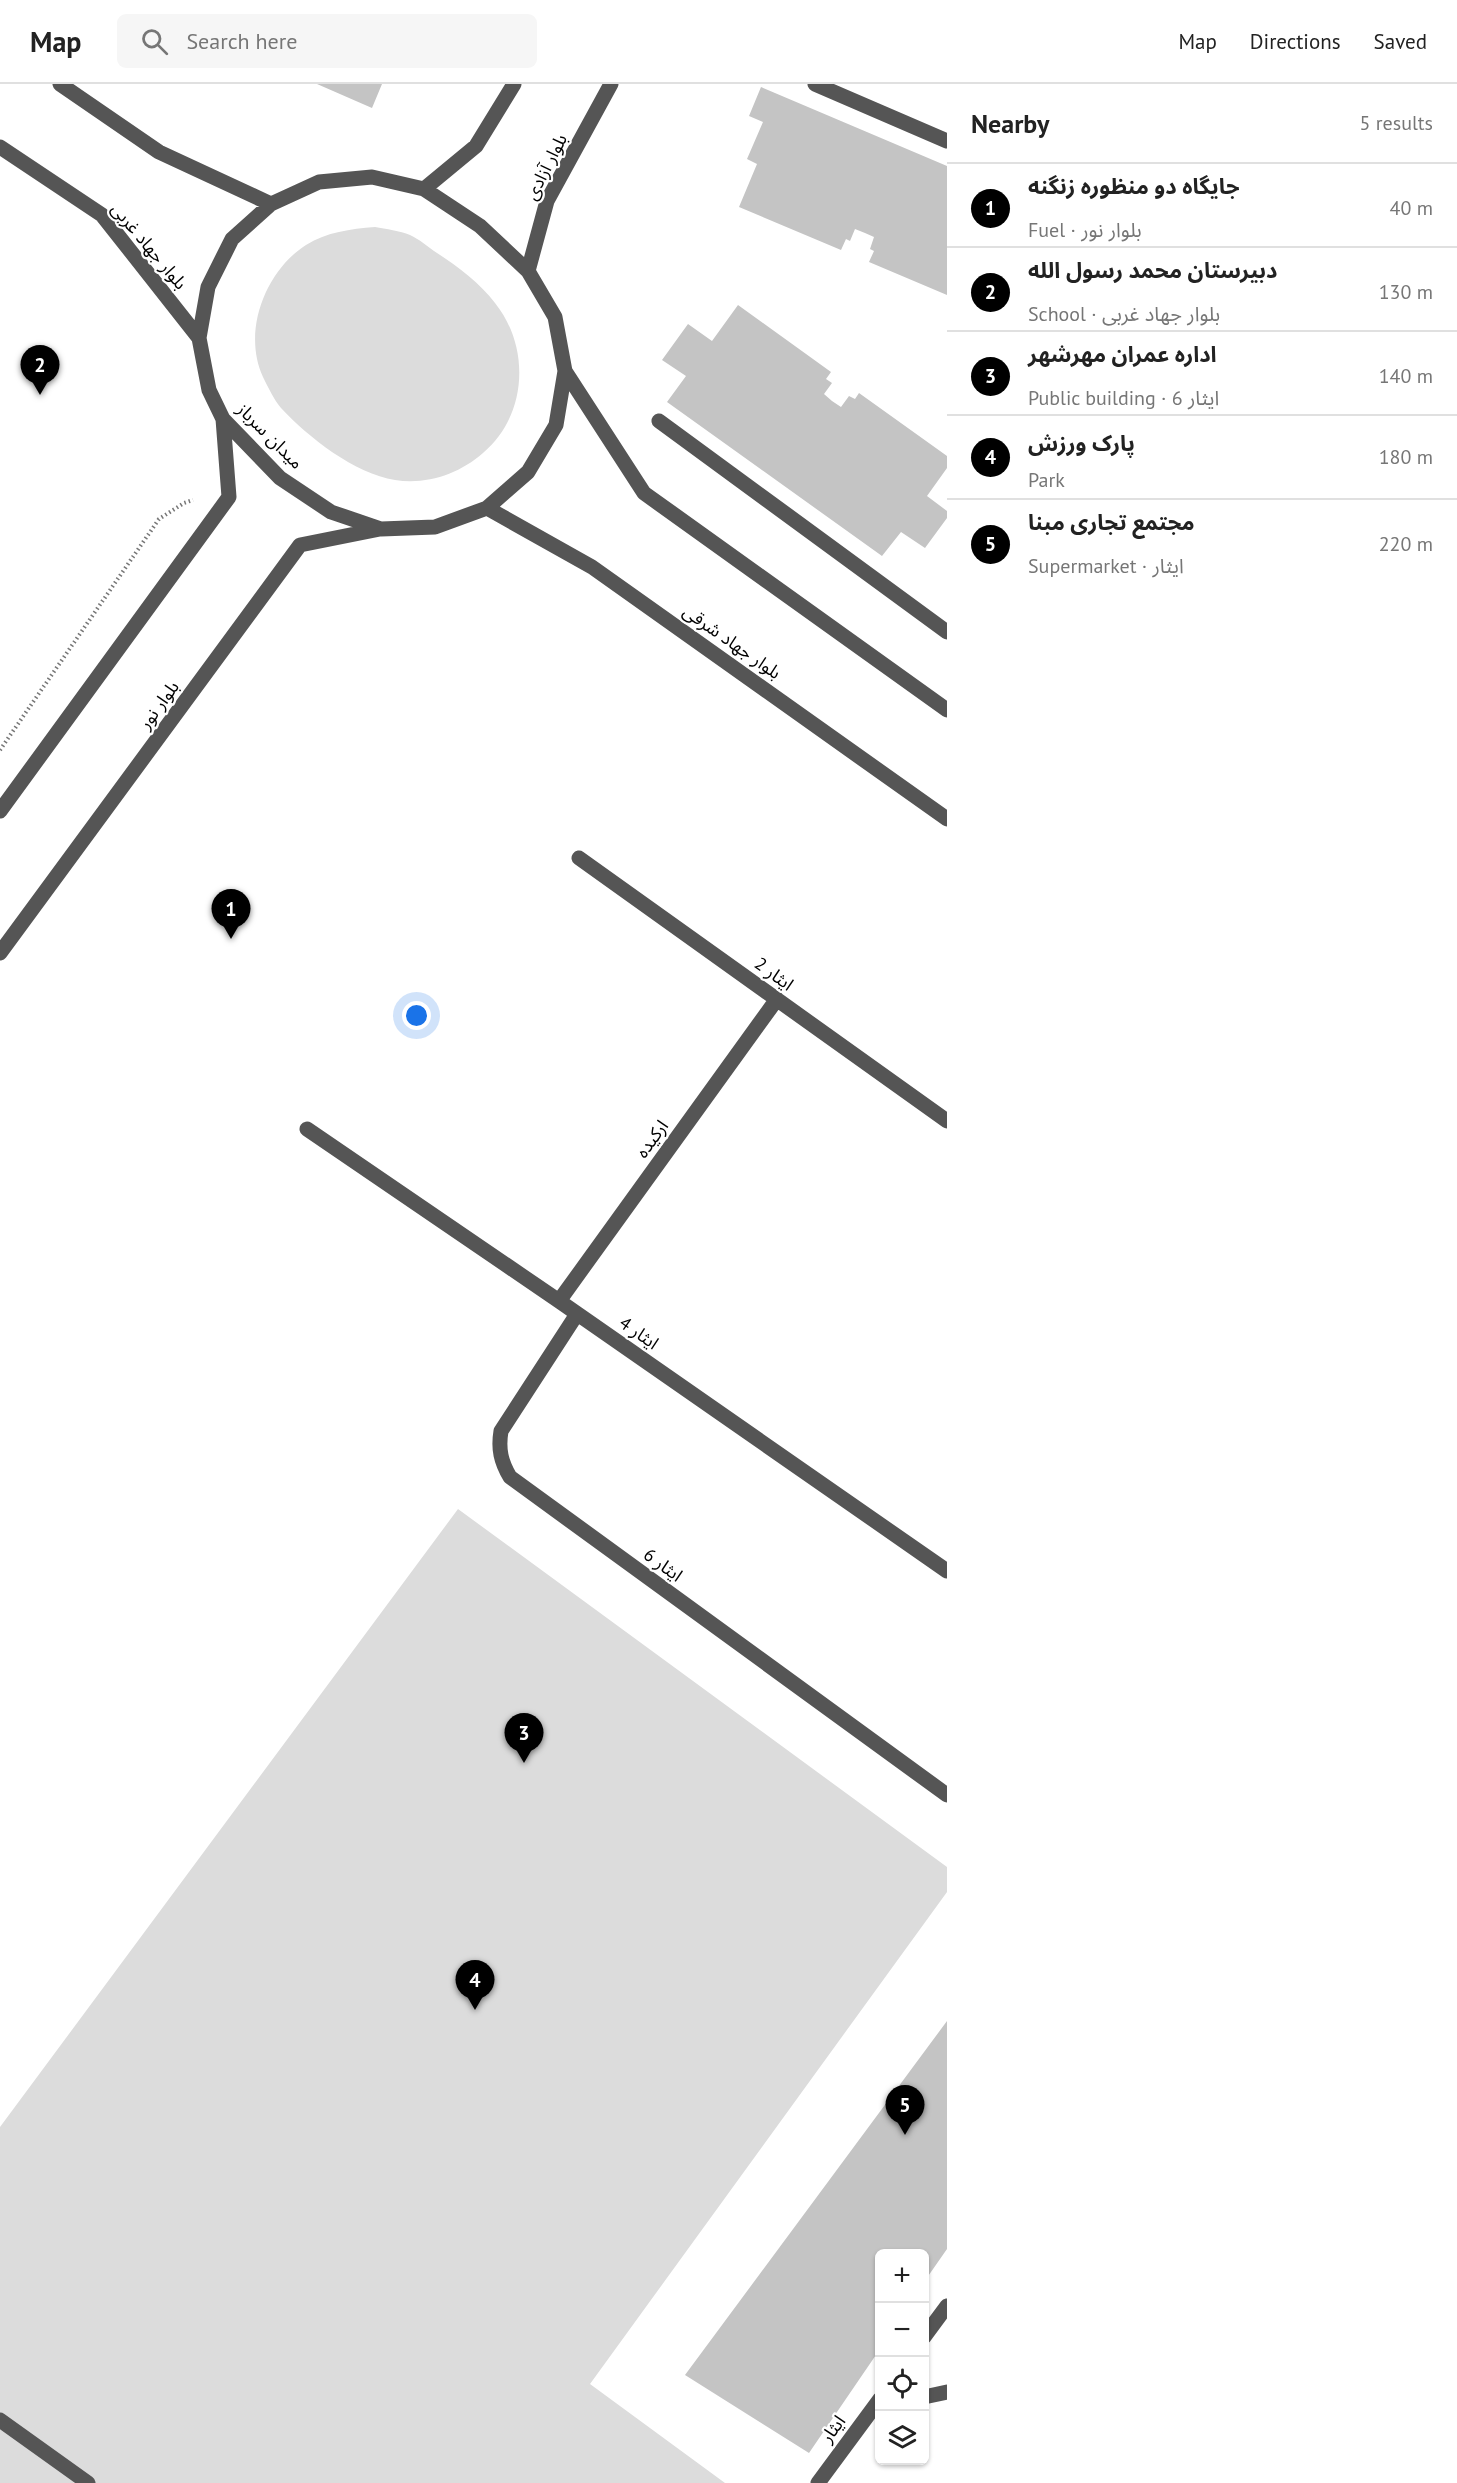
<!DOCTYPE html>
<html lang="en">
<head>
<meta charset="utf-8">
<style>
  body { margin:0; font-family:"PT Sans","Noto Sans Arabic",sans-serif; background:#f6f6f6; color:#222 }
  .controls { position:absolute; right:18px; bottom:18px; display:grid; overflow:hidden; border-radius:9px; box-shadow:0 2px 4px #0004 }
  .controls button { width:54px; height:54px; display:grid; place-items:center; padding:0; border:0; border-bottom:2px solid #e0e0e0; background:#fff; color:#222; font:30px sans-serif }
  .you { position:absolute; left:417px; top:932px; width:21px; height:21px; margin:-15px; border:4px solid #fff; border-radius:50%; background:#1a73e8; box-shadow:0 0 0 9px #1a73e833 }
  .badge { display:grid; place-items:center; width:39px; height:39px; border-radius:50%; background:#000; color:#fff; font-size:20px; font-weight:700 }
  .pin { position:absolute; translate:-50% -50px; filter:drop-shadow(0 2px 3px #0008) }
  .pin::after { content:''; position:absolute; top:32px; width:21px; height:18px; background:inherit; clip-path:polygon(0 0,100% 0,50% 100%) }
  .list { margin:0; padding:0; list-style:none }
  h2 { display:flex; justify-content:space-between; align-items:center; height:78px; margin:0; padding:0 24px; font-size:26px }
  h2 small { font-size:20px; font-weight:400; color:#767676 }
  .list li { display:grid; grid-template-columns:39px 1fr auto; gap:18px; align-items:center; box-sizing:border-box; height:84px; padding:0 24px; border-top:2px solid #e0e0e0 }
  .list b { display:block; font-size:22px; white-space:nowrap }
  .list p { margin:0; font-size:20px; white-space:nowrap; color:#767676 }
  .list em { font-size:20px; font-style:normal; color:#767676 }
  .icon { flex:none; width:33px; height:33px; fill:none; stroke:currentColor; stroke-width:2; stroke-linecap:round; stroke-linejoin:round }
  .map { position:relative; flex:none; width:947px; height:2399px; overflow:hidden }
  header { display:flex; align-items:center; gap:36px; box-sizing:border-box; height:84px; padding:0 30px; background:#fff; border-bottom:2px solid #e0e0e0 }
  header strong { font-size:28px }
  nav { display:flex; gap:33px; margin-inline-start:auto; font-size:21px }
  .search { width:420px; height:54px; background:#f6f6f6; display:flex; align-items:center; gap:15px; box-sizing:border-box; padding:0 21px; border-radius:9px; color:#767676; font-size:22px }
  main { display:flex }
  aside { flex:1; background:#fff }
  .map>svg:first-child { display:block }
</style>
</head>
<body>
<header>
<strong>Map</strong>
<div class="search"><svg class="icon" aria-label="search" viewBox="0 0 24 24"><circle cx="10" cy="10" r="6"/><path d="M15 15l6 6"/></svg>Search here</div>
<nav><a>Map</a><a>Directions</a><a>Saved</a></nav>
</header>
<main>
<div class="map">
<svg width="947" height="2399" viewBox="0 0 947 2399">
  <rect width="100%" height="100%" fill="#fff"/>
  <path fill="#dcdcdc" d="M375,143C386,145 400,147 410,151C419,155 428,163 437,169C457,182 480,199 495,219C531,264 527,332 483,369C459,390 427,401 395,396C355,390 308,353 281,324C274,316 268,303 263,293C242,248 265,187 306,161C327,148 350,145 375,143Z
    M458,1425L947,1783V1808L590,2300L725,2399H0V2043Z"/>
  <path fill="#c4c4c4" d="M317,0H382L372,24Z
    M761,3L947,82V211L869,178L874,167L870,165L874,153L865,149L855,145L850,157L846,155L841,166L739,123L757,80L747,75L763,38L749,32Z
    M738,221L831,288L826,295L832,299L824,310L832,317L841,323L849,312L855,315L859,309L947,372V384L927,412L947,427V434L925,464L901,448L882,472L667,318L686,292L662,276L688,240L712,257Z
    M947,1937V2165L924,2198V2170H880V2265L809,2369L685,2291Z"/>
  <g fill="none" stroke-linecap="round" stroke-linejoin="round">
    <path stroke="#777" stroke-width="4" stroke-dasharray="1.5 3" stroke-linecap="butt" d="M0,666L159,435L184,419L193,416"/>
    <path stroke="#555" stroke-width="15" d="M60,0L159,68L271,120
      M815,0L947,57
      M0,63L102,131L199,254
      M372,93L424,105L480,142L528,187L555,233L565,287L556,341L528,388L487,424L435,443L381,445L331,428L280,394L223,335L209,306L199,254L208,203L232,155L271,120L319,98Z
      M424,105L476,62L514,0
      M528,187L547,117L611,0
      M565,287L644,409L947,626
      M659,337L947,548
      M487,424L592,483L947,735
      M0,727L229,413L223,335
      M579,774L947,1037
      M0,869L300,461L380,445
      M307,1045L559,1217L947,1487
      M559,1217L777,915
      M577,1230L501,1347C498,1365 501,1378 510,1393L947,1711
      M924,2253L947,2222
      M924,2313L947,2308
      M0,2336L88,2399
      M818,2399L880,2315"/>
  </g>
  <g text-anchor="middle" stroke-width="4.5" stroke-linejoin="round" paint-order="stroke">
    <g font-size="18" fill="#000" stroke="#fff">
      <text transform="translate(546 83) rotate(-63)" y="6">بلوار آزادی</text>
      <text transform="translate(149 162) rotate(50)" y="6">بلوار جهاد غربی</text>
      <text transform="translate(270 352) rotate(45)" y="6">میدان سرباز</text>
      <text transform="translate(732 558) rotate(35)" y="6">بلوار جهاد شرقی</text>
      <text transform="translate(159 621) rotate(-54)" y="6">بلوار نور</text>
      <text transform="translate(774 890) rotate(36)" y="6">ایثار 2</text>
      <text transform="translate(652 1055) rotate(-54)" y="6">ارکیده</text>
      <text transform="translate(639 1249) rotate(35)" y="6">ایثار 4</text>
      <text transform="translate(663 1481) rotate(36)" y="6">ایثار 6</text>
      <text transform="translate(833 2345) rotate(-54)" y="6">ایثار</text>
    </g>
  </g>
</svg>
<div class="controls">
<button>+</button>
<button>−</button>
<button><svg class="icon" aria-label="locate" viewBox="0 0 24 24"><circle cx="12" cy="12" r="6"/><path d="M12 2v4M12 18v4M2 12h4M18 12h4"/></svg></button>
<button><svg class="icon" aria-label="layers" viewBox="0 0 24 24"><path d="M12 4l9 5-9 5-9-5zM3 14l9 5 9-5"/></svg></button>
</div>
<div class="you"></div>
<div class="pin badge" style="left:231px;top:855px">1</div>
<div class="pin badge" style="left:40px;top:311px">2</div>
<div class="pin badge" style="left:524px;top:1679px">3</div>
<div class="pin badge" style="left:475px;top:1926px">4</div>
<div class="pin badge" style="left:905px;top:2051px">5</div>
</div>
<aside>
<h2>Nearby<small>5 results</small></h2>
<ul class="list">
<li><span class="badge">1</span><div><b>جایگاه دو منظوره زنگنه</b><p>Fuel · بلوار نور</p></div><em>40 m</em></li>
<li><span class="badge">2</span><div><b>دبیرستان محمد رسول الله</b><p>School · بلوار جهاد غربی</p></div><em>130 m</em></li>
<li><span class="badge">3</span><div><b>اداره عمران مهرشهر</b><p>Public building · ایثار 6</p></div><em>140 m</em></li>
<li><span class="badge">4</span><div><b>پارک ورزش</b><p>Park</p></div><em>180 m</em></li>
<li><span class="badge">5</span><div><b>مجتمع تجاری مبنا</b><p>Supermarket · ایثار</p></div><em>220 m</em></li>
</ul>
</aside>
</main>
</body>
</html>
